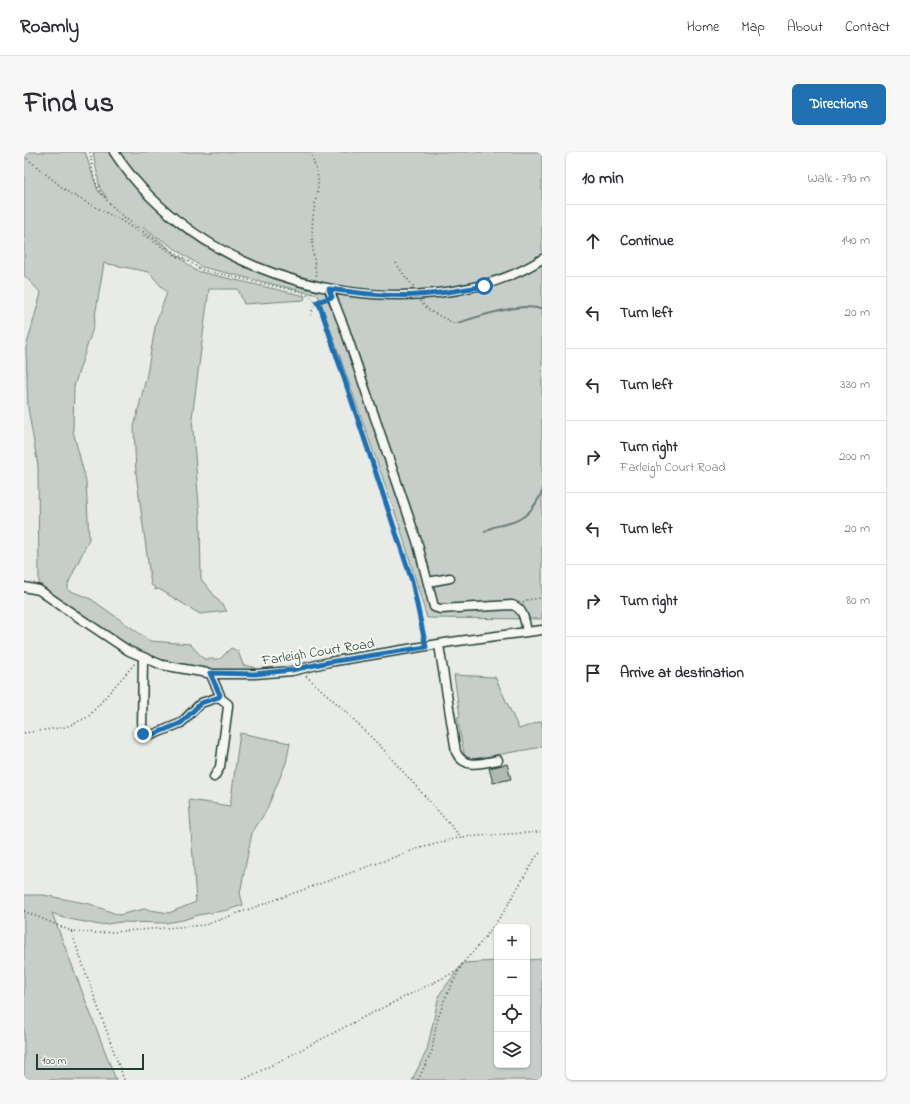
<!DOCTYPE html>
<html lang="en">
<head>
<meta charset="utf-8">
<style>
  body { margin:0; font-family:"Indie Flower",sans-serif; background:#f7f7f7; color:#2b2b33 }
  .controls { position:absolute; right:12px; bottom:12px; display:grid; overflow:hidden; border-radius:6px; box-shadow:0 1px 3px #0004 }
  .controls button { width:36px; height:36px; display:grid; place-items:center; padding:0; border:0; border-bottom:1px solid #e1e1e2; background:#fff; color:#2b2b33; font:20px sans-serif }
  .scale { position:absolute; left:12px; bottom:10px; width:108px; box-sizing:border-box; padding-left:4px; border:2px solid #1f3d34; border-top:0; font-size:11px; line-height:14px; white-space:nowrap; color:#1f3d34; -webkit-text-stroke:3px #f6f6f2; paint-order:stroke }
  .stop { position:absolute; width:12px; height:12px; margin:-9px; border:3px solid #1f6fb2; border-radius:50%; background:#fff }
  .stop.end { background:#1f6fb2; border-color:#fff; box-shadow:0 1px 4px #0008 }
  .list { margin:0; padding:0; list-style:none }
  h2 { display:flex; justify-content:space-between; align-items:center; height:52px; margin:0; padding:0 16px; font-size:17px }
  h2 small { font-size:13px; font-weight:400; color:#7c7c81 }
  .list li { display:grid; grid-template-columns:26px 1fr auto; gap:12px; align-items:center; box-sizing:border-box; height:72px; padding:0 16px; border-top:1px solid #e1e1e2 }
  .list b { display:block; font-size:15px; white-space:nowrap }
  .list p { margin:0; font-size:13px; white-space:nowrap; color:#7c7c81 }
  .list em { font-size:13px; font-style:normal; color:#7c7c81 }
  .icon { flex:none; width:22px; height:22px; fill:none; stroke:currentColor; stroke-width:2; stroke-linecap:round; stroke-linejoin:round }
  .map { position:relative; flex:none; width:518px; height:928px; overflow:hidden; border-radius:6px }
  header { display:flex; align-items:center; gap:24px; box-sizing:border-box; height:56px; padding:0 20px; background:#fff; border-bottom:1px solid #e1e1e2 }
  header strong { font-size:19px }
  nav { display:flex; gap:22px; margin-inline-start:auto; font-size:14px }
  .intro { display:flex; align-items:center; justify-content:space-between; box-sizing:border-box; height:96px; padding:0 24px }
  h1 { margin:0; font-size:28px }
  .button { padding:10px 18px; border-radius:6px; background:#1f6fb2; color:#fff; font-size:14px; font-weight:700 }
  main { display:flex; gap:24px; padding:0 24px }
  aside { flex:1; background:#fff; border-radius:6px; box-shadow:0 1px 3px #0004 }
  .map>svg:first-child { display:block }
</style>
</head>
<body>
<header>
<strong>Roamly</strong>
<nav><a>Home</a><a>Map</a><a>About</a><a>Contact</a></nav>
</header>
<div class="intro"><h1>Find us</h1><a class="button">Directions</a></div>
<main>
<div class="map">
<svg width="518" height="928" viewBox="0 0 518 928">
  <rect width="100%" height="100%" fill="#e9ebe7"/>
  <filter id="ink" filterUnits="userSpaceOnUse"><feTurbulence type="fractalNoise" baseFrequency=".025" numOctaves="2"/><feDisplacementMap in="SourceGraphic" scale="8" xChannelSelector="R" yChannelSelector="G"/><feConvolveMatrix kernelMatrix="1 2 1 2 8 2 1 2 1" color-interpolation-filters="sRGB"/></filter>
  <g filter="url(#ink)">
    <path fill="#c7cec9" stroke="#73867e" d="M0,0H61L74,39L83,46L76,36L69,0H518V467L403,466L376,375L294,143L178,115L119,75L172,119L281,144L280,148L220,152L214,137H185L168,266L176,365L177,427L203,459L176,462L135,437L131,438V435L127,433L112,321L110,275L123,222L132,170L143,141L125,120L80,111L69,176L50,234L49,279L62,329L65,387L44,432V438L67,447L126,489L166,492L180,507H196L207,496L214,499L219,513L230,515L231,520C207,519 182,520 158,513C140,509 116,502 100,493C71,475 42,454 15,433L14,314L4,256L2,196L17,141L0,123Z
      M430,523L471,525L495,577L518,569V595L444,608L440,601L433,565L436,564Z
      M216,581L266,591L262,611L242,659L228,681L216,741L219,753L204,758L174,763L159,768L141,771L97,770L76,773L40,766L28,761L92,928H0V743H19L66,752L95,763L120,757L145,761L172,750L165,648L206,654Z
      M518,807V928H388L403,898L415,843L439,811L473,809V913H503V808Z"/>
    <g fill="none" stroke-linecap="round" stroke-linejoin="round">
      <path stroke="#687c75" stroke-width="2" d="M434,171C455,164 477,157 499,155C505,155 512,156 518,156
        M461,380C468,374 473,374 482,372C501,368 510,357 518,340"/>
    </g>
    <path fill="#b0bab5" stroke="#1f3d34" d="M483,612L487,627L469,631L465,616Z"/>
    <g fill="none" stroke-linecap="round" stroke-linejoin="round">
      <defs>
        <path id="minor" d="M90,0C158,104 292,154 413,141C451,137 486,128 518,107
          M305,137L320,175L393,389L410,455L416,457L488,453C500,456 501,470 503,480
          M404,430L426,426
          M0,435L15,438L42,457L105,499L138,513L189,522H231L268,519L305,510L427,490L518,478
          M415,493L432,600C440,618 459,611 474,608
          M119,505L118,579L122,583H128L157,571L177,551L195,545L196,543L186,521
          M190,625L196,615L204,555V552L195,545"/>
      </defs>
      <use href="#minor" stroke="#1f3d34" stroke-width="11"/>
      <path stroke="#1f3d34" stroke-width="1.5" stroke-dasharray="1 3" stroke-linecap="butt" d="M66,0C68,11 68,23 73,33C84,60 136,91 161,107
        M287,0C289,9 293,18 294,27C295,38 291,48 290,58C286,80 289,105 293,126
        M0,4L45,41L96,68L154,105L164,109L178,118L273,139C283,142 290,146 296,155L388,429L400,486
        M372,111L380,123L390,135
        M396,149L406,159L431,172
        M287,163L290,153L301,147
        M389,436L397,434
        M499,450L502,448L518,446
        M282,524L318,556L358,596L437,685
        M0,581L42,575L64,565L112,510
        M0,759L47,779L100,928
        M47,779L75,781L181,773L393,697L437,685L516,680
        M219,928L342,864L435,818
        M394,928L408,899L412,873L421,846L439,811L460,787L481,758L511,706L518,699"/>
      <use href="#minor" stroke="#f6f6f2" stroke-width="8"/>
    </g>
  </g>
  <g fill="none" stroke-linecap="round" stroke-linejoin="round" filter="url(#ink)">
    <path stroke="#1f6fb2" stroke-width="5" d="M119,582L128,583L157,571L177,551L195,545L196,543L186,521L231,522L268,518L305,510L402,495L388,429L296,154L293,150L308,145L305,137C334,141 364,145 393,143C416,142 438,138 460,134"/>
  </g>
  <g text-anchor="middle" stroke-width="4" stroke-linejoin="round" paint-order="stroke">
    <g font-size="14" fill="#1f3d34" stroke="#f6f6f2">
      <text transform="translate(294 499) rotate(-9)" y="5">Farleigh Court Road</text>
    </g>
  </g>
</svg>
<div class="controls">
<button>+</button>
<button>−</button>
<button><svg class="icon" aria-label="locate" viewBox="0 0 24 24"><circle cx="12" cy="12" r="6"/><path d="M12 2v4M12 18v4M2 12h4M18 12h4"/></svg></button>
<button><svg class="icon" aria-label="layers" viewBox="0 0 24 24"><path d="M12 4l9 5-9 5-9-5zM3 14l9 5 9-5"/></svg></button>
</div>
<div class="scale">100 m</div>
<div class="stop" style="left:460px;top:134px"></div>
<div class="stop end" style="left:119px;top:582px"></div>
</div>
<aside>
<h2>10 min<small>Walk · 790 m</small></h2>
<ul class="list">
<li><svg class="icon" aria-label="ahead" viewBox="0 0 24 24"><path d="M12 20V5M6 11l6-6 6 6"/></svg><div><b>Continue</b></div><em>140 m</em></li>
<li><svg class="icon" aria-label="left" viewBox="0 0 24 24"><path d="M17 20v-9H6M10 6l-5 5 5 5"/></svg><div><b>Turn left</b></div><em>20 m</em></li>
<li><svg class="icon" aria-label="left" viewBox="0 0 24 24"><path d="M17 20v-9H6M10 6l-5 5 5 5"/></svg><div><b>Turn left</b></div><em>330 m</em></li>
<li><svg class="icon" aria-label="right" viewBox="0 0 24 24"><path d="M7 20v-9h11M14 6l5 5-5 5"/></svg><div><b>Turn right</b><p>Farleigh Court Road</p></div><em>200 m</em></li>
<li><svg class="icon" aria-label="left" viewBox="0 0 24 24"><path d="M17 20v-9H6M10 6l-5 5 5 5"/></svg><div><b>Turn left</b></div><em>20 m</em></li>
<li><svg class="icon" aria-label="right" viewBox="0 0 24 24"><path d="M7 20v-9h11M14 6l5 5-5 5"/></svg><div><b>Turn right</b></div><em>80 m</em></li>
<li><svg class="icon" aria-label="arrive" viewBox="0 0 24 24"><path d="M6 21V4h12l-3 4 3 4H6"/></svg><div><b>Arrive at destination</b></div></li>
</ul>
</aside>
</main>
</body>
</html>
